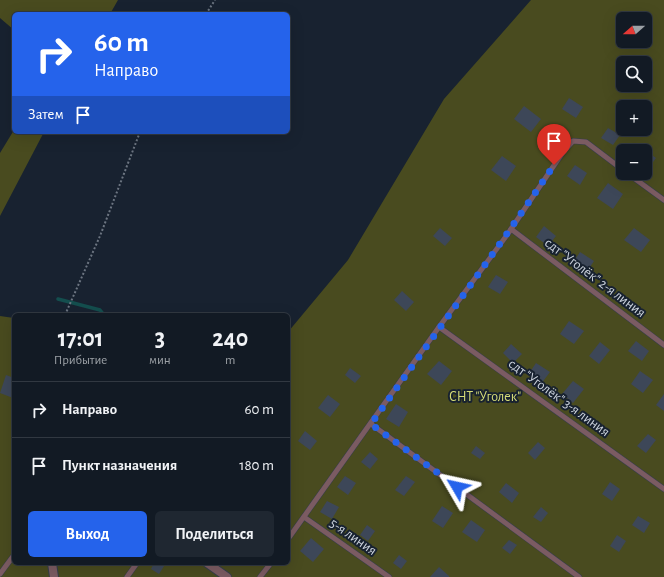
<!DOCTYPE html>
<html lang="ru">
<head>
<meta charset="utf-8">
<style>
	body { margin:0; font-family:"Alegreya Sans",sans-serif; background:#1f2731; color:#f1f3f6; height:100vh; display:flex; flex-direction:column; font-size:15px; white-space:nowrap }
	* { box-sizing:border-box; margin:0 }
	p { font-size:13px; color:#9ca1a6 }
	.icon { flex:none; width:22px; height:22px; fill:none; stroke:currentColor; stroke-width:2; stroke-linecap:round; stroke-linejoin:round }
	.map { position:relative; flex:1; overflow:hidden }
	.side { position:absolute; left:12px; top:313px; width:278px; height:252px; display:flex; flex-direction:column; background:#121a24; border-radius:6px; box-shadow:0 4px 16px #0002,0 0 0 1px #313841 }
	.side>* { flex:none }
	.hud { position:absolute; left:12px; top:12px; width:278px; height:122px; border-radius:6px; box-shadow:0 4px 16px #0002,0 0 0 1px #313841; background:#2563eb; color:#fff; overflow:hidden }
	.needle { width:26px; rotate:249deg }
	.buttons { position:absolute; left:616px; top:12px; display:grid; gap:8px }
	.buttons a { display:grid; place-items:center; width:36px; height:36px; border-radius:6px; background:#121a24; box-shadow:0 4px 16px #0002,0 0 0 1px #313841; font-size:20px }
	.pin { position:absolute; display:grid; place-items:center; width:34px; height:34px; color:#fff; margin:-41px -17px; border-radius:50% 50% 50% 0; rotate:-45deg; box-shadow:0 0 4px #0007 }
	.pin .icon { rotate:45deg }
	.me { position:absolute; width:44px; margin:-22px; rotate:306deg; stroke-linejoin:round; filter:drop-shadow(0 0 3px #0008) }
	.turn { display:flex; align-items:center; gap:14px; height:84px; padding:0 16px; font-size:18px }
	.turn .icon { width:52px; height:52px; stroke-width:2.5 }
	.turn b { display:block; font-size:28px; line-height:34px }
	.then { display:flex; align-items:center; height:38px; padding:0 16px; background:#0003; gap:8px; font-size:15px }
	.eta { display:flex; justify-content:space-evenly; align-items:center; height:68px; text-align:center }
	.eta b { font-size:24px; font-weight:700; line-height:28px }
	.primary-button { display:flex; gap:8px; margin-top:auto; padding:8px 16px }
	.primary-button a { flex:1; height:46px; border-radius:6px; background:#2563eb; color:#fff; font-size:16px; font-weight:700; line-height:46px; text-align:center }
	.primary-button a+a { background:#1f2731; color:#f1f3f6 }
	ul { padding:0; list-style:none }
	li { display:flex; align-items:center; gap:12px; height:56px; padding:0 16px; border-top:1px solid #313841 }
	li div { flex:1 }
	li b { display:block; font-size:15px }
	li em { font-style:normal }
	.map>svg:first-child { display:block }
	.green { fill:#494b1f; fill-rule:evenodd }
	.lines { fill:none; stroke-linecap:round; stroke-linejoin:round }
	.stream { stroke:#144e4e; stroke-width:3.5 }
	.building { fill:#3d4758 }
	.lane-casing { stroke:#353e4c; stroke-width:6 }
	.street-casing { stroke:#353e4c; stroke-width:10 }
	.path { stroke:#6c7581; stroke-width:2; stroke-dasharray:2 2; stroke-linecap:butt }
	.lane { stroke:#7b5b62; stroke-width:5 }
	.street { stroke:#7b5b62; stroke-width:8 }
	.route { stroke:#2563eb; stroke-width:7; stroke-dasharray:0 12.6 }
	.labels { text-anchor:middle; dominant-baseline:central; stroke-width:4; stroke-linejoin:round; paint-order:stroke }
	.street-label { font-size:14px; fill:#ccd3dd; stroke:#182230 }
	.park-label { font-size:14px; fill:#d7dd77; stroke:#182230 }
</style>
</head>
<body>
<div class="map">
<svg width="664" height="577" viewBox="0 0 664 577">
	<rect width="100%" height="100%" fill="#182230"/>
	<g class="green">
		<path d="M 0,0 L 118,0 L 110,14 L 14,14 L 14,30 L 0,18 Z"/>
		<path d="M 531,0 L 664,0 L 664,577 L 0,577 L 0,316 L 14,318 L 14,563 L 288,563 L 288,332 L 348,260 L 444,99 ZM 623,19 L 645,19 L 645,41 L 623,41 ZM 623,63 L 645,63 L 645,85 L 623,85 ZM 623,107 L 645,107 L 645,129 L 623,129 ZM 623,151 L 645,151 L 645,173 L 623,173 Z"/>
		<path d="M 14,130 L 14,132 L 44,132 L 0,216 L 0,153 Z"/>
	</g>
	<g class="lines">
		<path class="stream" d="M 58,299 L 100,310 L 104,315"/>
	</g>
	<g class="building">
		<path d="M 569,98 L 583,107 L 576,118 L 562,109 Z"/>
		<path d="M 524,106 L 541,119 L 531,132 L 514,119 Z"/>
		<path d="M 608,128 L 620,135 L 613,145 L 601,138 Z"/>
		<path d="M 641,147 L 656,158 L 648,169 L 645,167 L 645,151 L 638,151 Z"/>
		<path d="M 502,156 L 516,166 L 506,181 L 491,170 Z"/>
		<path d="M 575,165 L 587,173 L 580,185 L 567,176 Z"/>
		<path d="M 608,183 L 623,194 L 613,209 L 597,198 Z"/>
		<path d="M 544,226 L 556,236 L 548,246 L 536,237 Z"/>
		<path d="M 440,228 L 452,238 L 445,246 L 433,236 Z"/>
		<path d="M 634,228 L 650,240 L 641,252 L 624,240 Z"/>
		<path d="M 580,252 L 594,261 L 588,270 L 574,261 Z"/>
		<path d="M 496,275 L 508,282 L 500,294 L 488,287 Z"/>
		<path d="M 402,291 L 414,302 L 406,311 L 394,300 Z"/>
		<path d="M 569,321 L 584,331 L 574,344 L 560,334 Z"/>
		<path d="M 636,341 L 649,351 L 642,361 L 628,351 Z"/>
		<path d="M 600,342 L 610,350 L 599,364 L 589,356 Z"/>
		<path d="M 511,344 L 522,354 L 513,363 L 503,353 Z"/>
		<path d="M 439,361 L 452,371 L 441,385 L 427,374 Z"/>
		<path d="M 536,363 L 550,372 L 541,384 L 528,375 Z"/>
		<path d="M 350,368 L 361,376 L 355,383 L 345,375 Z"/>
		<path d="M 640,371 L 653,380 L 643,393 L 631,384 Z"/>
		<path d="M 6,375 L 14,378 L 13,398 L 0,393 Z"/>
		<path d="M 573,381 L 584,389 L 573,403 L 562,394 Z"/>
		<path d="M 664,394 L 664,411 L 656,405 Z"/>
		<path d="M 328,395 L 340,404 L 330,417 L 318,408 Z"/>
		<path d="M 396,404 L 408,412 L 399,427 L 386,419 Z"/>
		<path d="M 305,431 L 317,441 L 310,450 L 298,441 Z"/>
		<path d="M 648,434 L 656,440 L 646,453 L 637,446 Z"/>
		<path d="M 538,442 L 545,448 L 535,460 L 528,453 Z"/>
		<path d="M 476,446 L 485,453 L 480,459 L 471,453 Z"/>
		<path d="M 370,452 L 378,459 L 370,469 L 361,462 Z"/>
		<path d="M 345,476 L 356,483 L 348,495 L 337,487 Z"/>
		<path d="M 406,476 L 415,482 L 404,496 L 395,490 Z"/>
		<path d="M 610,482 L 620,489 L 612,501 L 602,494 Z"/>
		<path d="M 506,483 L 519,493 L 512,503 L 499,492 Z"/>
		<path d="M 327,501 L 339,507 L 332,519 L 320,512 Z"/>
		<path d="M 442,506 L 453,513 L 443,528 L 432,521 Z"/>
		<path d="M 541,507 L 548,513 L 541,522 L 533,517 Z"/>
		<path d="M 638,516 L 650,523 L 644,533 L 632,525 Z"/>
		<path d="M 471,520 L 485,530 L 477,542 L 462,532 Z"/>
		<path d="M 367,525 L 375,531 L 368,541 L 360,535 Z"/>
		<path d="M 617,535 L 626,541 L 619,552 L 610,546 Z"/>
		<path d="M 311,538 L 324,549 L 313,562 L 300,551 Z"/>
		<path d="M 509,540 L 517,545 L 510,554 L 502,548 Z"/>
		<path d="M 399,555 L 407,561 L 401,569 L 393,563 Z"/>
		<path d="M 154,563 L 166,563 L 159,574 L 151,569 Z"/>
		<path d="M 439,567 L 449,576 L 449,577 L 430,577 Z"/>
	</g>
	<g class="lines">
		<defs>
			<g id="lane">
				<path d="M 627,173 L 664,200"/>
				<path d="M 511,229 L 664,345"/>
				<path d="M 439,327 L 664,489"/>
				<path d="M 371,424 L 579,577"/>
				<path d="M 304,517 L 389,577"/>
				<path d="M 288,539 L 439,327 L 507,235 L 563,152 L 573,141 L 586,142 L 623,170"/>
				<path d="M 0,574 L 14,555"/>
				<path d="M 127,577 L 137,563"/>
				<path d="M 260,577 L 271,563"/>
			</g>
			<g id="street">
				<path d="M 52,563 L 54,577"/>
				<path d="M 207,563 L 227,577"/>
			</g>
		</defs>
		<use href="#lane" class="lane-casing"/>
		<use href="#street" class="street-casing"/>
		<g class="path">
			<path d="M 206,14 L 215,0"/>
			<path d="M 65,315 L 100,236 L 140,132"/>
		</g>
		<use href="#lane" class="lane"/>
		<use href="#street" class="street"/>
	</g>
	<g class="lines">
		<path class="route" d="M 457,487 L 371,424 C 432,338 495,253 554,165"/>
	</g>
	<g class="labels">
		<g class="street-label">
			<text transform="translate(595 278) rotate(37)">сдт "Уголёк" 2-я линия</text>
			<text transform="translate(559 398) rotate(36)">сдт "Уголёк" 3-я линия</text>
			<text transform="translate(353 537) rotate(35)">5-я линия</text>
		</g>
		<g class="park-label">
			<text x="485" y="397">СНТ "Уголек"</text>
		</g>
	</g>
</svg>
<div class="buttons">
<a><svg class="needle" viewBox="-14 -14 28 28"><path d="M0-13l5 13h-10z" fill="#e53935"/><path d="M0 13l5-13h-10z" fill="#9ca1a6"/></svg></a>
<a><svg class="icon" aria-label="search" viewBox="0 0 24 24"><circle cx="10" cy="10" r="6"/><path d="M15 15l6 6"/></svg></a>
<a>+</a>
<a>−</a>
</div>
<div class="pin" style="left:554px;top:165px;background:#d93025"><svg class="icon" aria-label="arrive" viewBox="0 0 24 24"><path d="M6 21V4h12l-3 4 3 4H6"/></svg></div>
<svg class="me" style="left:457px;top:487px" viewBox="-20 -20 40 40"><path d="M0-17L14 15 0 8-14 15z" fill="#2563eb" stroke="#fff" stroke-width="4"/></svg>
<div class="hud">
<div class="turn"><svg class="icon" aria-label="right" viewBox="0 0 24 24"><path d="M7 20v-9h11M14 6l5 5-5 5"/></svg><div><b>60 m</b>Направо</div></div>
<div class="then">Затем<svg class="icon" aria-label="arrive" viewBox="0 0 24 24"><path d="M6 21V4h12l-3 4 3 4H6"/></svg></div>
</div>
<section class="side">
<div class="eta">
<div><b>17:01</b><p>Прибытие</p></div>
<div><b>3</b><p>мин</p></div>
<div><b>240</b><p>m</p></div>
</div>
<ul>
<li><svg class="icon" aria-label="right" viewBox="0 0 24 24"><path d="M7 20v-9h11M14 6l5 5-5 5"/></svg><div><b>Направо</b></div><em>60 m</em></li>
<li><svg class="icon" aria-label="arrive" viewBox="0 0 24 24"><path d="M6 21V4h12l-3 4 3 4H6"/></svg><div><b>Пункт назначения</b></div><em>180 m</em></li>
</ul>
<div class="primary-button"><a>Выход</a><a>Поделиться</a></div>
</section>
</div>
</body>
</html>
